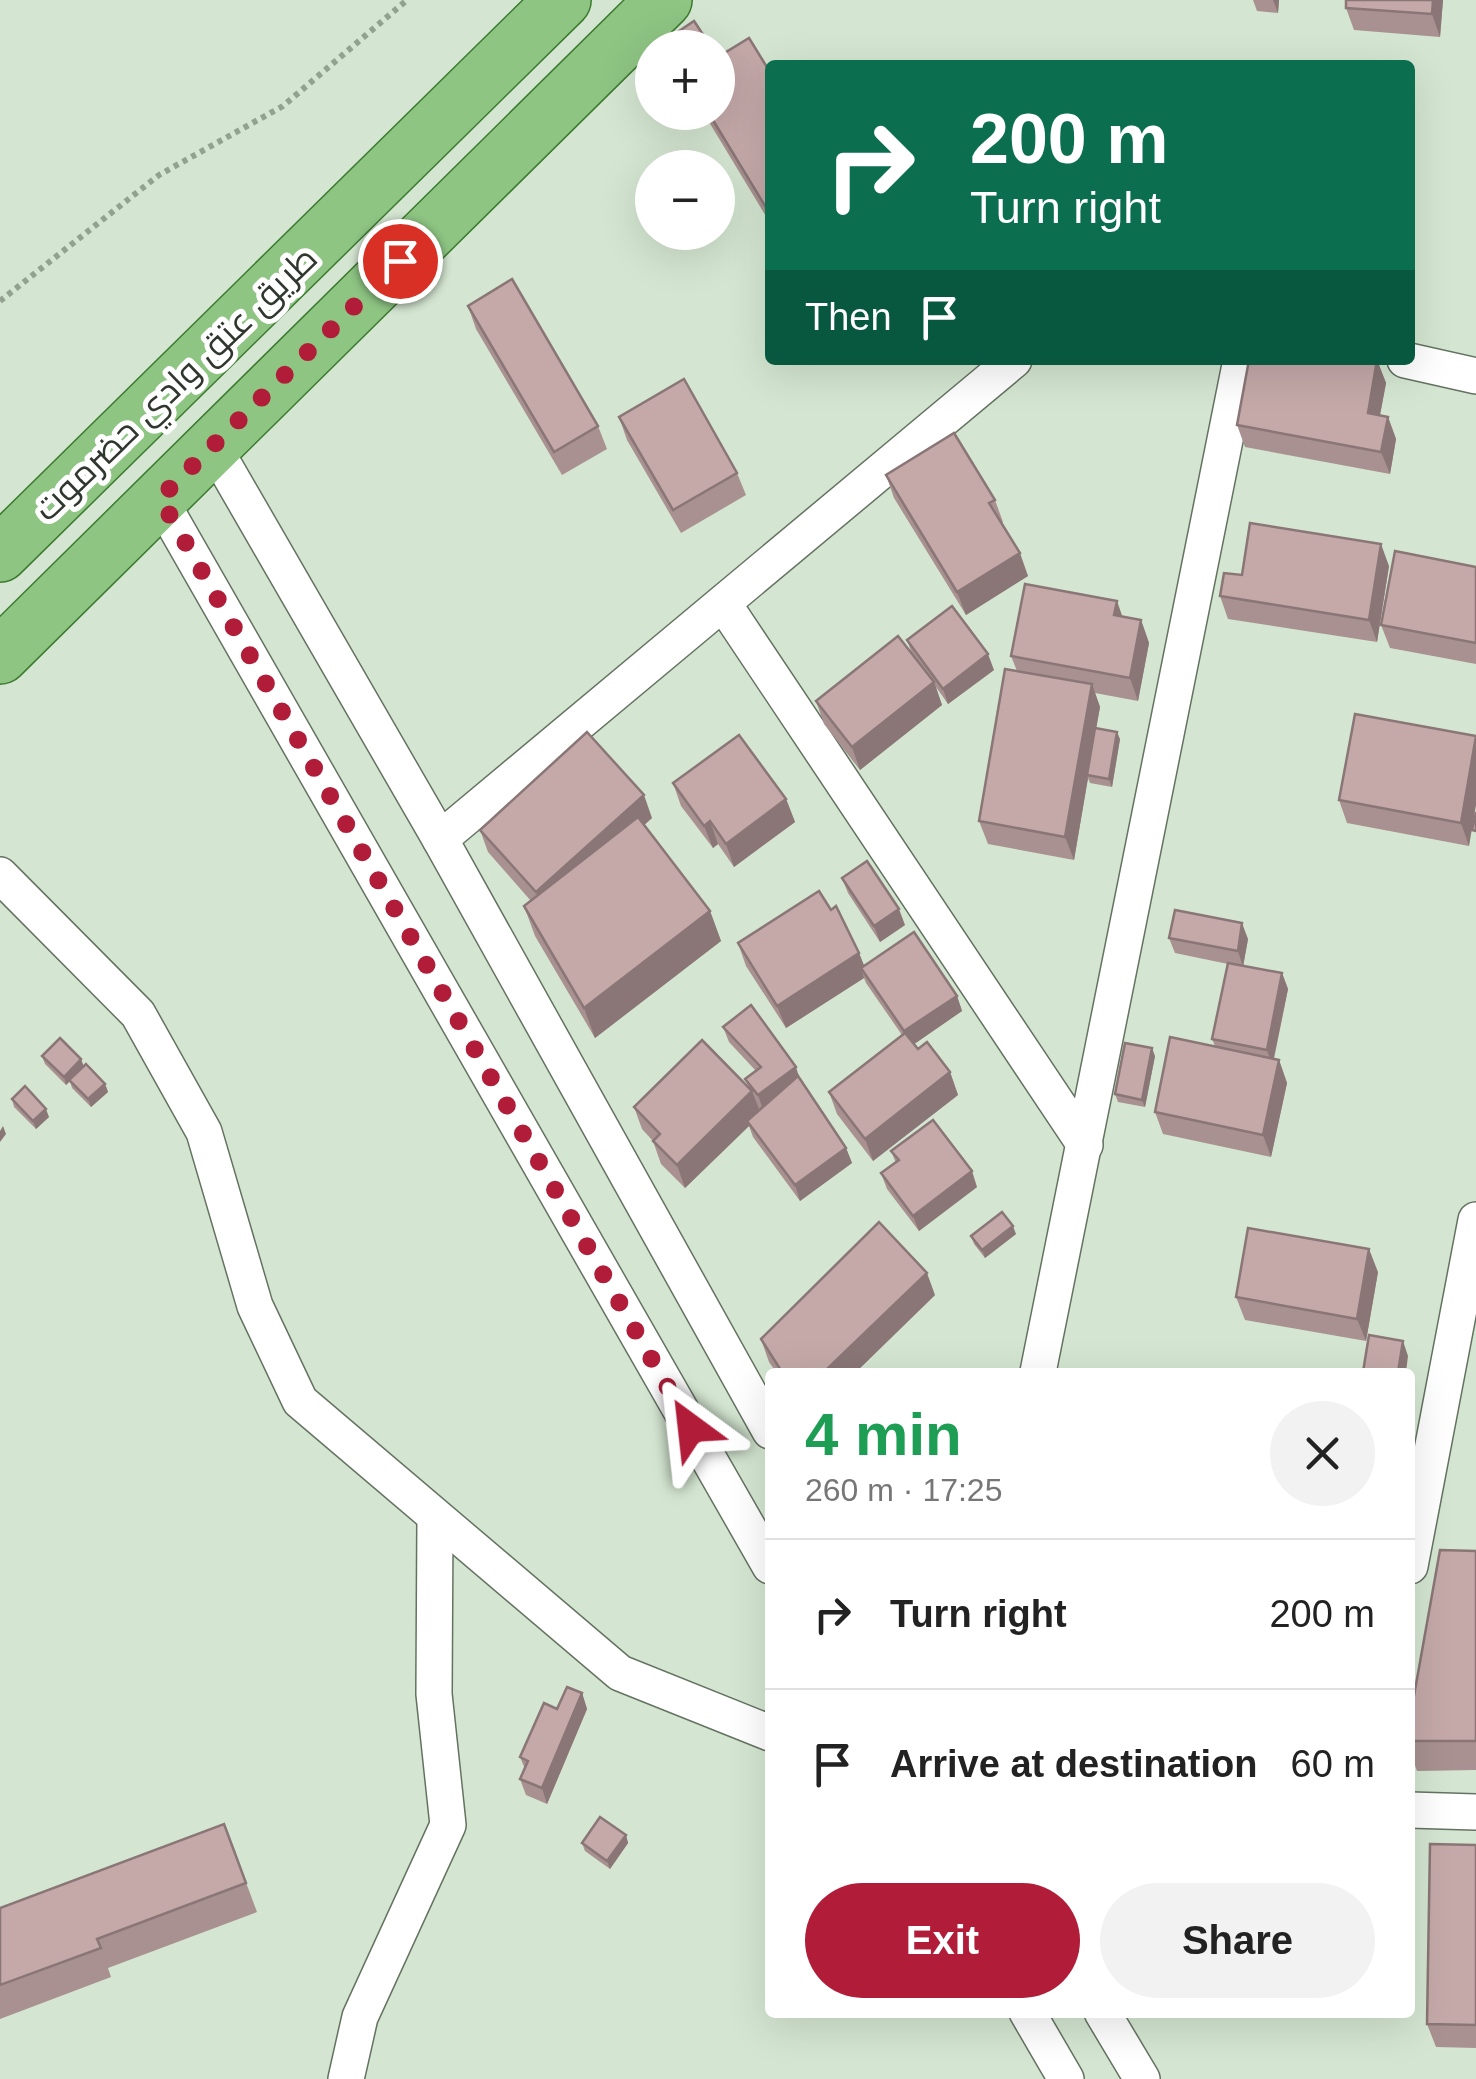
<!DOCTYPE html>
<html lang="en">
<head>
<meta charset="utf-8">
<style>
	body { margin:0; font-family:Arial,Cairo,sans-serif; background:#f2f2f2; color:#222; height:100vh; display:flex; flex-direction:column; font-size:38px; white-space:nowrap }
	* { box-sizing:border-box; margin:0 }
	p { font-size:32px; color:#767676 }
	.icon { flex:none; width:55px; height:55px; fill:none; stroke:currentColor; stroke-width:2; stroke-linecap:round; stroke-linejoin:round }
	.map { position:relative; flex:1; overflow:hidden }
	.drawer { position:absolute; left:765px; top:1368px; width:650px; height:650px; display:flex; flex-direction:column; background:#fff; border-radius:10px; box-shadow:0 10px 40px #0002 }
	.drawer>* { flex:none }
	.top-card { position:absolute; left:765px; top:60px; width:650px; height:305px; border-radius:10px; box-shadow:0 10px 40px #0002; background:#0b6e4f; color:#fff; overflow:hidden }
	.fabs { position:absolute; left:635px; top:30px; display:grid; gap:20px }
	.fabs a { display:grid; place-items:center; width:100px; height:100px; border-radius:50%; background:#fff; box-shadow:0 10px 40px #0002; font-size:50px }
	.pin { position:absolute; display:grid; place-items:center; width:85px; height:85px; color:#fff; margin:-42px; border:5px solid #fff; border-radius:50%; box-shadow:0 2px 10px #0007 }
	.me { position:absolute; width:110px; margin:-55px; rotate:330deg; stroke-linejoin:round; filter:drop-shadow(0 0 8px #0008) }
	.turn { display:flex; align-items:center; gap:35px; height:210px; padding:0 40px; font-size:45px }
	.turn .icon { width:130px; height:130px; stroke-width:2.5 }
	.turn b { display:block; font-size:70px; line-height:85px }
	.then { display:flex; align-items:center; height:95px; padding:0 40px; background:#0003; gap:20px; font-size:38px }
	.round { display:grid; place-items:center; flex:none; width:105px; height:105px; border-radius:52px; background:#f2f2f2 }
	.overview { display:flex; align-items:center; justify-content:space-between; height:170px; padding:0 40px }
	h1 { font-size:60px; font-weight:600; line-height:75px; color:#1e9e55 }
	.button { display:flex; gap:20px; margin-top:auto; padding:20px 40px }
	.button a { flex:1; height:115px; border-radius:60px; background:#b11d39; color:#fff; font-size:40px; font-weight:600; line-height:115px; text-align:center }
	.button a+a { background:#f2f2f2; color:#222 }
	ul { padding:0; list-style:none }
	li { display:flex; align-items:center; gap:30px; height:150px; padding:0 40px; border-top:2px solid #e0e0e0 }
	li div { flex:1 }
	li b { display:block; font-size:38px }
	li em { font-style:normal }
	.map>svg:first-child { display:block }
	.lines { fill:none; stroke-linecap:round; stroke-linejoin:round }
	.minor-casing { stroke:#647361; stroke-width:38 }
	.primary-casing { stroke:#3c7a30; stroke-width:58 }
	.path { stroke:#93a191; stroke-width:6; stroke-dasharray:5 5; stroke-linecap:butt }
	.minor { stroke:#fff; stroke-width:35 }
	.primary { stroke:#8ec583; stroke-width:55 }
	.wall { fill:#a99191 }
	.shaded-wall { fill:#8a7676 }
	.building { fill:#c5a9a9; stroke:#8a7676; stroke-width:2.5 }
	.route { stroke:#b11d39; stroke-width:18; stroke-dasharray:0 32.4 }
	.labels { text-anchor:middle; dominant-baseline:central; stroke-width:10; stroke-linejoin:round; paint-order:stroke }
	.street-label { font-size:35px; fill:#30372f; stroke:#fff }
</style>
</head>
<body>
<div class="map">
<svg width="1476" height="2079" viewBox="0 0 1476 2079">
	<rect width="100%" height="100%" fill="#d4e6d1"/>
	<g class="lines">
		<defs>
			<g id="minor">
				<path d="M 1405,360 L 1476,376"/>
				<path d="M 213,446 L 440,839 L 770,1431"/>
				<path d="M 159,498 L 770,1566"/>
				<path d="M 723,603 L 1085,1145"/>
				<path d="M 440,839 L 1014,360"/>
				<path d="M 0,875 L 138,1014 L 204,1132 L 255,1306 L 300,1401 L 620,1673 L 770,1733"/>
				<path d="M 1038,1372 L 1241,360"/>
				<path d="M 1410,1566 L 1476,1220"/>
				<path d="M 1410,1810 L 1476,1812"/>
				<path d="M 1027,2012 L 1066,2079"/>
				<path d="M 1102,2012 L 1142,2079"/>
				<path d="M 346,2079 L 360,2017 L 448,1825 L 434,1694 L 435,1518"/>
			</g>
			<g id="primary">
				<path d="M 0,554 L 563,0"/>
				<path d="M 0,656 L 664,0"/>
			</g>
		</defs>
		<use href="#minor" class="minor-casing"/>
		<use href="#primary" class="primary-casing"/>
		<path class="path" d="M 0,301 L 159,175 L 283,106 L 407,0"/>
		<use href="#minor" class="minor"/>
		<use href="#primary" class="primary"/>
	</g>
	<g class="wall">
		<path d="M 1253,0 L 1279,0 L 1278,13 L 1257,11 Z"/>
		<path d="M 1346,0 L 1443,0 L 1440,37 L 1354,30 L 1346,8 Z"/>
		<path d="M 770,72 L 770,223 L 703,112 L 718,112 Z"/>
		<path d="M 468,306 L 598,426 L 607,449 L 562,475 L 476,329 Z"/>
		<path d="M 1377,360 L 1386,383 L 1380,415 L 1388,417 L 1396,439 L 1390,474 L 1245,447 L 1237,425 Z"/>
		<path d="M 619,417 L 737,473 L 746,495 L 681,533 L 627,440 Z"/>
		<path d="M 886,475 L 995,500 L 1003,522 L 1002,523 L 1028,576 L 966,615 L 894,498 Z"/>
		<path d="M 1389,566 L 1377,642 L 1228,619 L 1220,596 L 1242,575 Z"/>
		<path d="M 1476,567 L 1476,664 L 1390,648 L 1381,625 Z"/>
		<path d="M 1122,616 L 1141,620 L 1149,643 L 1138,701 L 1095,693 L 1100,707 L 1096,728 L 1120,739 L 1112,787 L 1090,783 L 1088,778 L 1074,860 L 988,844 L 979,821 L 1017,671 L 1011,656 Z"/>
		<path d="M 907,640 L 994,670 L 948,704 L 936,687 L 942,705 L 860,770 L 824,724 L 816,701 L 912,654 Z"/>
		<path d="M 1476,736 L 1469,846 L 1347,823 L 1339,800 Z"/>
		<path d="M 673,783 L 786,799 L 795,822 L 734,867 L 718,844 L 713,848 L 681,806 Z"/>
		<path d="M 652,818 L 644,825 L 710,911 L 721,941 L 595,1038 L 535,936 L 524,906 L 531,901 L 488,852 L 480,830 Z"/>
		<path d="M 842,878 L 905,925 L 880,942 L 848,893 Z"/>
		<path d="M 1169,938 L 1248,939 L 1243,966 L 1282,973 L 1288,989 L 1274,1059 L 1279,1060 L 1287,1083 L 1271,1157 L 1163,1134 L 1155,1112 L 1215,1046 L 1212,1039 L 1228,964 L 1175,953 Z"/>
		<path d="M 738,943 L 859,953 L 864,966 L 957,996 L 962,1011 L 914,1044 L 918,1049 L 950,1072 L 958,1095 L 873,1161 L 837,1114 L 829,1092 L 902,1035 L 866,983 L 864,978 L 786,1028 L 746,966 Z"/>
		<path d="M 723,1027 L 800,1079 L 846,1148 L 852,1163 L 800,1201 L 753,1137 L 749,1126 L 685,1188 L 661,1164 L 653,1141 L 642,1129 L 634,1107 L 749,1087 L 745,1079 L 756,1071 L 729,1042 Z"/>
		<path d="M 42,1056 L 81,1059 L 83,1066 L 105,1084 L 108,1092 L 91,1107 L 72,1088 L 70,1081 L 66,1085 L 45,1064 Z"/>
		<path d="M 1155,1056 L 1145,1107 L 1118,1102 L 1115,1094 Z"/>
		<path d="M 12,1099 L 49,1117 L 36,1129 L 14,1107 Z"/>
		<path d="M 891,1151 L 977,1187 L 919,1231 L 887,1189 L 881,1173 L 896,1163 Z"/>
		<path d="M 1016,1234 L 985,1258 L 974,1244 L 971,1236 Z"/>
		<path d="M 1378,1272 L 1366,1341 L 1245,1320 L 1236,1297 Z"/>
		<path d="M 935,1295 L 856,1372 L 776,1372 L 769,1362 L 761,1339 Z"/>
		<path d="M 1476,1551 L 1476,1770 L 1417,1771 L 1410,1752 L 1410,1718 Z"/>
		<path d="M 582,1693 L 587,1709 L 547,1804 L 526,1795 L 520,1779 L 525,1769 L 520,1757 Z"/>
		<path d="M 224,1824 L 257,1912 L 108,1968 L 111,1977 L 0,2019 L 0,1908 Z"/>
		<path d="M 626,1835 L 628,1843 L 610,1869 L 585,1851 L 582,1843 Z"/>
		<path d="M 1476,1845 L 1476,2048 L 1436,2047 L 1427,2024 Z"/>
	</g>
	<g class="shaded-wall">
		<path d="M 1273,0 L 1279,0 L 1278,13 Z"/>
		<path d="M 1433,0 L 1443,0 L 1440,37 L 1432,14 Z"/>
		<path d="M 1377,360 L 1386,383 L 1376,436 L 1368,413 Z"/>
		<path d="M 1388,417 L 1396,439 L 1390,474 L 1381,452 Z"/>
		<path d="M 1381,544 L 1389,566 L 1377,642 L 1369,620 Z"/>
		<path d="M 1020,553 L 1028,576 L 966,615 L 957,592 Z"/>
		<path d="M 1117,601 L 1125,624 L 1114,615 Z"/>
		<path d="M 1141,620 L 1149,643 L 1138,701 L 1130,678 Z"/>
		<path d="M 988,654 L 994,670 L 948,704 L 943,689 Z"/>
		<path d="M 934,682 L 942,705 L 860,770 L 852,747 Z"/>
		<path d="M 1092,684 L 1100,707 L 1088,775 L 1087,775 L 1088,778 L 1074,860 L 1065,837 Z"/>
		<path d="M 1117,732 L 1120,739 L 1112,787 L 1109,779 Z"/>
		<path d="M 1476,737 L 1476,805 L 1469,846 L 1461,823 Z"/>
		<path d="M 644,795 L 652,818 L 544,915 L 536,892 Z"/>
		<path d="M 786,799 L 795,822 L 734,867 L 726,844 Z"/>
		<path d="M 710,821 L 718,844 L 713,848 L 704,826 Z"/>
		<path d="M 899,909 L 905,925 L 880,942 L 874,926 Z"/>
		<path d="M 710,911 L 721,941 L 595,1038 L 584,1008 Z"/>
		<path d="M 1242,923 L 1248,939 L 1243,967 L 1238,951 Z"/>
		<path d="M 859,953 L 868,975 L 861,968 L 864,978 L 786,1028 L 777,1006 Z"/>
		<path d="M 1282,973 L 1288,989 L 1272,1066 L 1267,1050 Z"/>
		<path d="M 957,996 L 962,1011 L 910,1047 L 904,1031 Z"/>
		<path d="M 1152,1048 L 1155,1056 L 1145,1107 L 1142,1100 Z"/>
		<path d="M 81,1059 L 84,1067 L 66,1085 L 64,1077 Z"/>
		<path d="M 1279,1060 L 1287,1083 L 1271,1157 L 1263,1135 Z"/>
		<path d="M 796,1067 L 801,1083 L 763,1110 L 758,1095 Z"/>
		<path d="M 950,1072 L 958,1095 L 873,1161 L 865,1139 Z"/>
		<path d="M 105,1084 L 108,1092 L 91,1107 L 88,1099 Z"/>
		<path d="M 752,1091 L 761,1114 L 747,1121 L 749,1126 L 685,1188 L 677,1165 Z"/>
		<path d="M 46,1109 L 49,1117 L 36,1129 L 33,1121 Z"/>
		<path d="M 3,1126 L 6,1134 L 0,1142 L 0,1131 Z"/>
		<path d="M 846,1148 L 852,1163 L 800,1201 L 795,1185 Z"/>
		<path d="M 972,1171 L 977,1187 L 919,1231 L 913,1216 Z"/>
		<path d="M 1013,1226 L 1016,1234 L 985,1258 L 982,1250 Z"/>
		<path d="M 1369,1249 L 1378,1272 L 1366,1341 L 1357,1319 Z"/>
		<path d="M 927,1273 L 935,1295 L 856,1372 L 824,1372 Z"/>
		<path d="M 1403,1341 L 1408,1356 L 1406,1372 L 1398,1372 Z"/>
		<path d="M 582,1693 L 587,1709 L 547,1804 L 542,1788 Z"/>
		<path d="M 626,1835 L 628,1843 L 610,1869 L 607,1861 Z"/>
	</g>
	<g class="building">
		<path d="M 1346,0 L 1433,0 L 1432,14 L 1346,8 Z"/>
		<path d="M 694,21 L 712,48 L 690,48 L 679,31 Z"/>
		<path d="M 749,38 L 770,72 L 770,214 L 708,112 L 718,112 L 718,57 Z"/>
		<path d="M 512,279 L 598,426 L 554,452 L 468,306 Z"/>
		<path d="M 1249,360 L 1377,360 L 1368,413 L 1388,417 L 1381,452 L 1237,425 Z"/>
		<path d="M 684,379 L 737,473 L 673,510 L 619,417 Z"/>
		<path d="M 954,433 L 995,500 L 989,503 L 1020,553 L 957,592 L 886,475 Z"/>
		<path d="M 1250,523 L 1381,544 L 1369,620 L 1220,596 L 1224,573 L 1242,575 Z"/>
		<path d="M 1395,551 L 1476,567 L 1476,643 L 1381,625 Z"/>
		<path d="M 1025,584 L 1117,601 L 1114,615 L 1141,620 L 1130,678 L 1011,656 Z"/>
		<path d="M 952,606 L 988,654 L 943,689 L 907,640 Z"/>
		<path d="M 898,636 L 934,682 L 852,747 L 816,701 Z"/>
		<path d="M 1005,669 L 1092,684 L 1065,837 L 979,821 Z"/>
		<path d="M 1355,714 L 1476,736 L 1461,823 L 1339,800 Z"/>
		<path d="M 1095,728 L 1117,732 L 1109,779 L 1087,775 Z"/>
		<path d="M 587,732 L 644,795 L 536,892 L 480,830 Z"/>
		<path d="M 739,735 L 786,799 L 726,844 L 710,821 L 704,826 L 673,783 Z"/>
		<path d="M 1476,812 L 1476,831 L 1472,830 Z"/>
		<path d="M 638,817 L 710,911 L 584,1008 L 524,906 Z"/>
		<path d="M 867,861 L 899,909 L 874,926 L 842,878 Z"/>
		<path d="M 819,891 L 831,910 L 836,906 L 859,953 L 777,1006 L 738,943 Z"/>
		<path d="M 1175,910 L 1242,923 L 1238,951 L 1169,938 Z"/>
		<path d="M 914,932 L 957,996 L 904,1031 L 861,968 Z"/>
		<path d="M 1228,963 L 1282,973 L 1267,1050 L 1212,1039 Z"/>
		<path d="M 751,1005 L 796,1067 L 758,1095 L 745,1079 L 761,1067 L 723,1027 Z"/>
		<path d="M 905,1033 L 918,1049 L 927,1042 L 950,1072 L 865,1139 L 829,1092 Z"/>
		<path d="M 1170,1037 L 1279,1060 L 1263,1135 L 1155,1112 Z"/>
		<path d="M 60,1038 L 81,1059 L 64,1077 L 42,1056 Z"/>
		<path d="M 702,1040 L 752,1091 L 677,1165 L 653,1141 L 660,1134 L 634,1107 Z"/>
		<path d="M 1125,1043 L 1152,1048 L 1142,1100 L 1115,1094 Z"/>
		<path d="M 86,1064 L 105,1084 L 88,1099 L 69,1080 Z"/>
		<path d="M 798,1076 L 846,1148 L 795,1185 L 747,1121 Z"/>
		<path d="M 25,1086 L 46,1109 L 33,1121 L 12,1099 Z"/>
		<path d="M 933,1120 L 972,1171 L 913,1216 L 881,1173 L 899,1160 L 891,1151 Z"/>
		<path d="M 1002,1212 L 1013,1226 L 982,1250 L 971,1236 Z"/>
		<path d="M 879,1222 L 927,1273 L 824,1372 L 782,1372 L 761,1339 Z"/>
		<path d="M 1248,1228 L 1369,1249 L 1357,1319 L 1236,1297 Z"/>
		<path d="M 1369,1335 L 1403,1341 L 1398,1372 L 1363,1372 Z"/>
		<path d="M 1440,1550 L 1476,1551 L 1476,1741 L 1410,1741 L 1410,1718 Z"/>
		<path d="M 567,1687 L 582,1693 L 542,1788 L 520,1779 L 528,1761 L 520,1757 L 544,1703 L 557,1709 Z"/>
		<path d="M 600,1817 L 626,1835 L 607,1861 L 582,1843 Z"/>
		<path d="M 224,1824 L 246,1883 L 97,1939 L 101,1948 L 0,1985 L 0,1908 Z"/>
		<path d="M 1430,1844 L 1476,1845 L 1476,2025 L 1427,2024 Z"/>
	</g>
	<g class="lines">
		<path class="route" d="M 400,261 L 160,498 L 691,1428"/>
	</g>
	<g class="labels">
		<g class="street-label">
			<text transform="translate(175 383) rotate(-44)">طريق عتق وادي حضرموت</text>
		</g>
	</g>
</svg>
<div class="fabs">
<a>+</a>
<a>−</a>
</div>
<div class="pin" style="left:400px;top:261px;background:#d93025"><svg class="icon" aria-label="arrive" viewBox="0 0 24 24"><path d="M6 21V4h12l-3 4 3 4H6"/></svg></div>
<svg class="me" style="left:691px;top:1428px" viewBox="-20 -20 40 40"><path d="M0-17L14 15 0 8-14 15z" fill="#b11d39" stroke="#fff" stroke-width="4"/></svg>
<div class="top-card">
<div class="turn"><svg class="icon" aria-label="right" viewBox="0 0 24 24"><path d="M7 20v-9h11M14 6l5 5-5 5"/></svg><div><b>200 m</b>Turn right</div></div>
<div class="then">Then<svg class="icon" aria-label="arrive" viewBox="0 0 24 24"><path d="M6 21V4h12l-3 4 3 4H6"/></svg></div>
</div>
<section class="drawer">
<div class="overview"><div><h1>4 min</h1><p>260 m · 17:25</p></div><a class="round"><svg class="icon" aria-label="close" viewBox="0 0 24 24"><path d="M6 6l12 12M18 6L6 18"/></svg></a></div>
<ul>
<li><svg class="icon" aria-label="right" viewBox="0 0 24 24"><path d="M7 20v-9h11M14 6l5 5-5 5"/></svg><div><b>Turn right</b></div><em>200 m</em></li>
<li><svg class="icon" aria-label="arrive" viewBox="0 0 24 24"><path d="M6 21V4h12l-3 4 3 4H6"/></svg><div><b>Arrive at destination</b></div><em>60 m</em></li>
</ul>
<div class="button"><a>Exit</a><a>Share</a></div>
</section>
</div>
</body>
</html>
